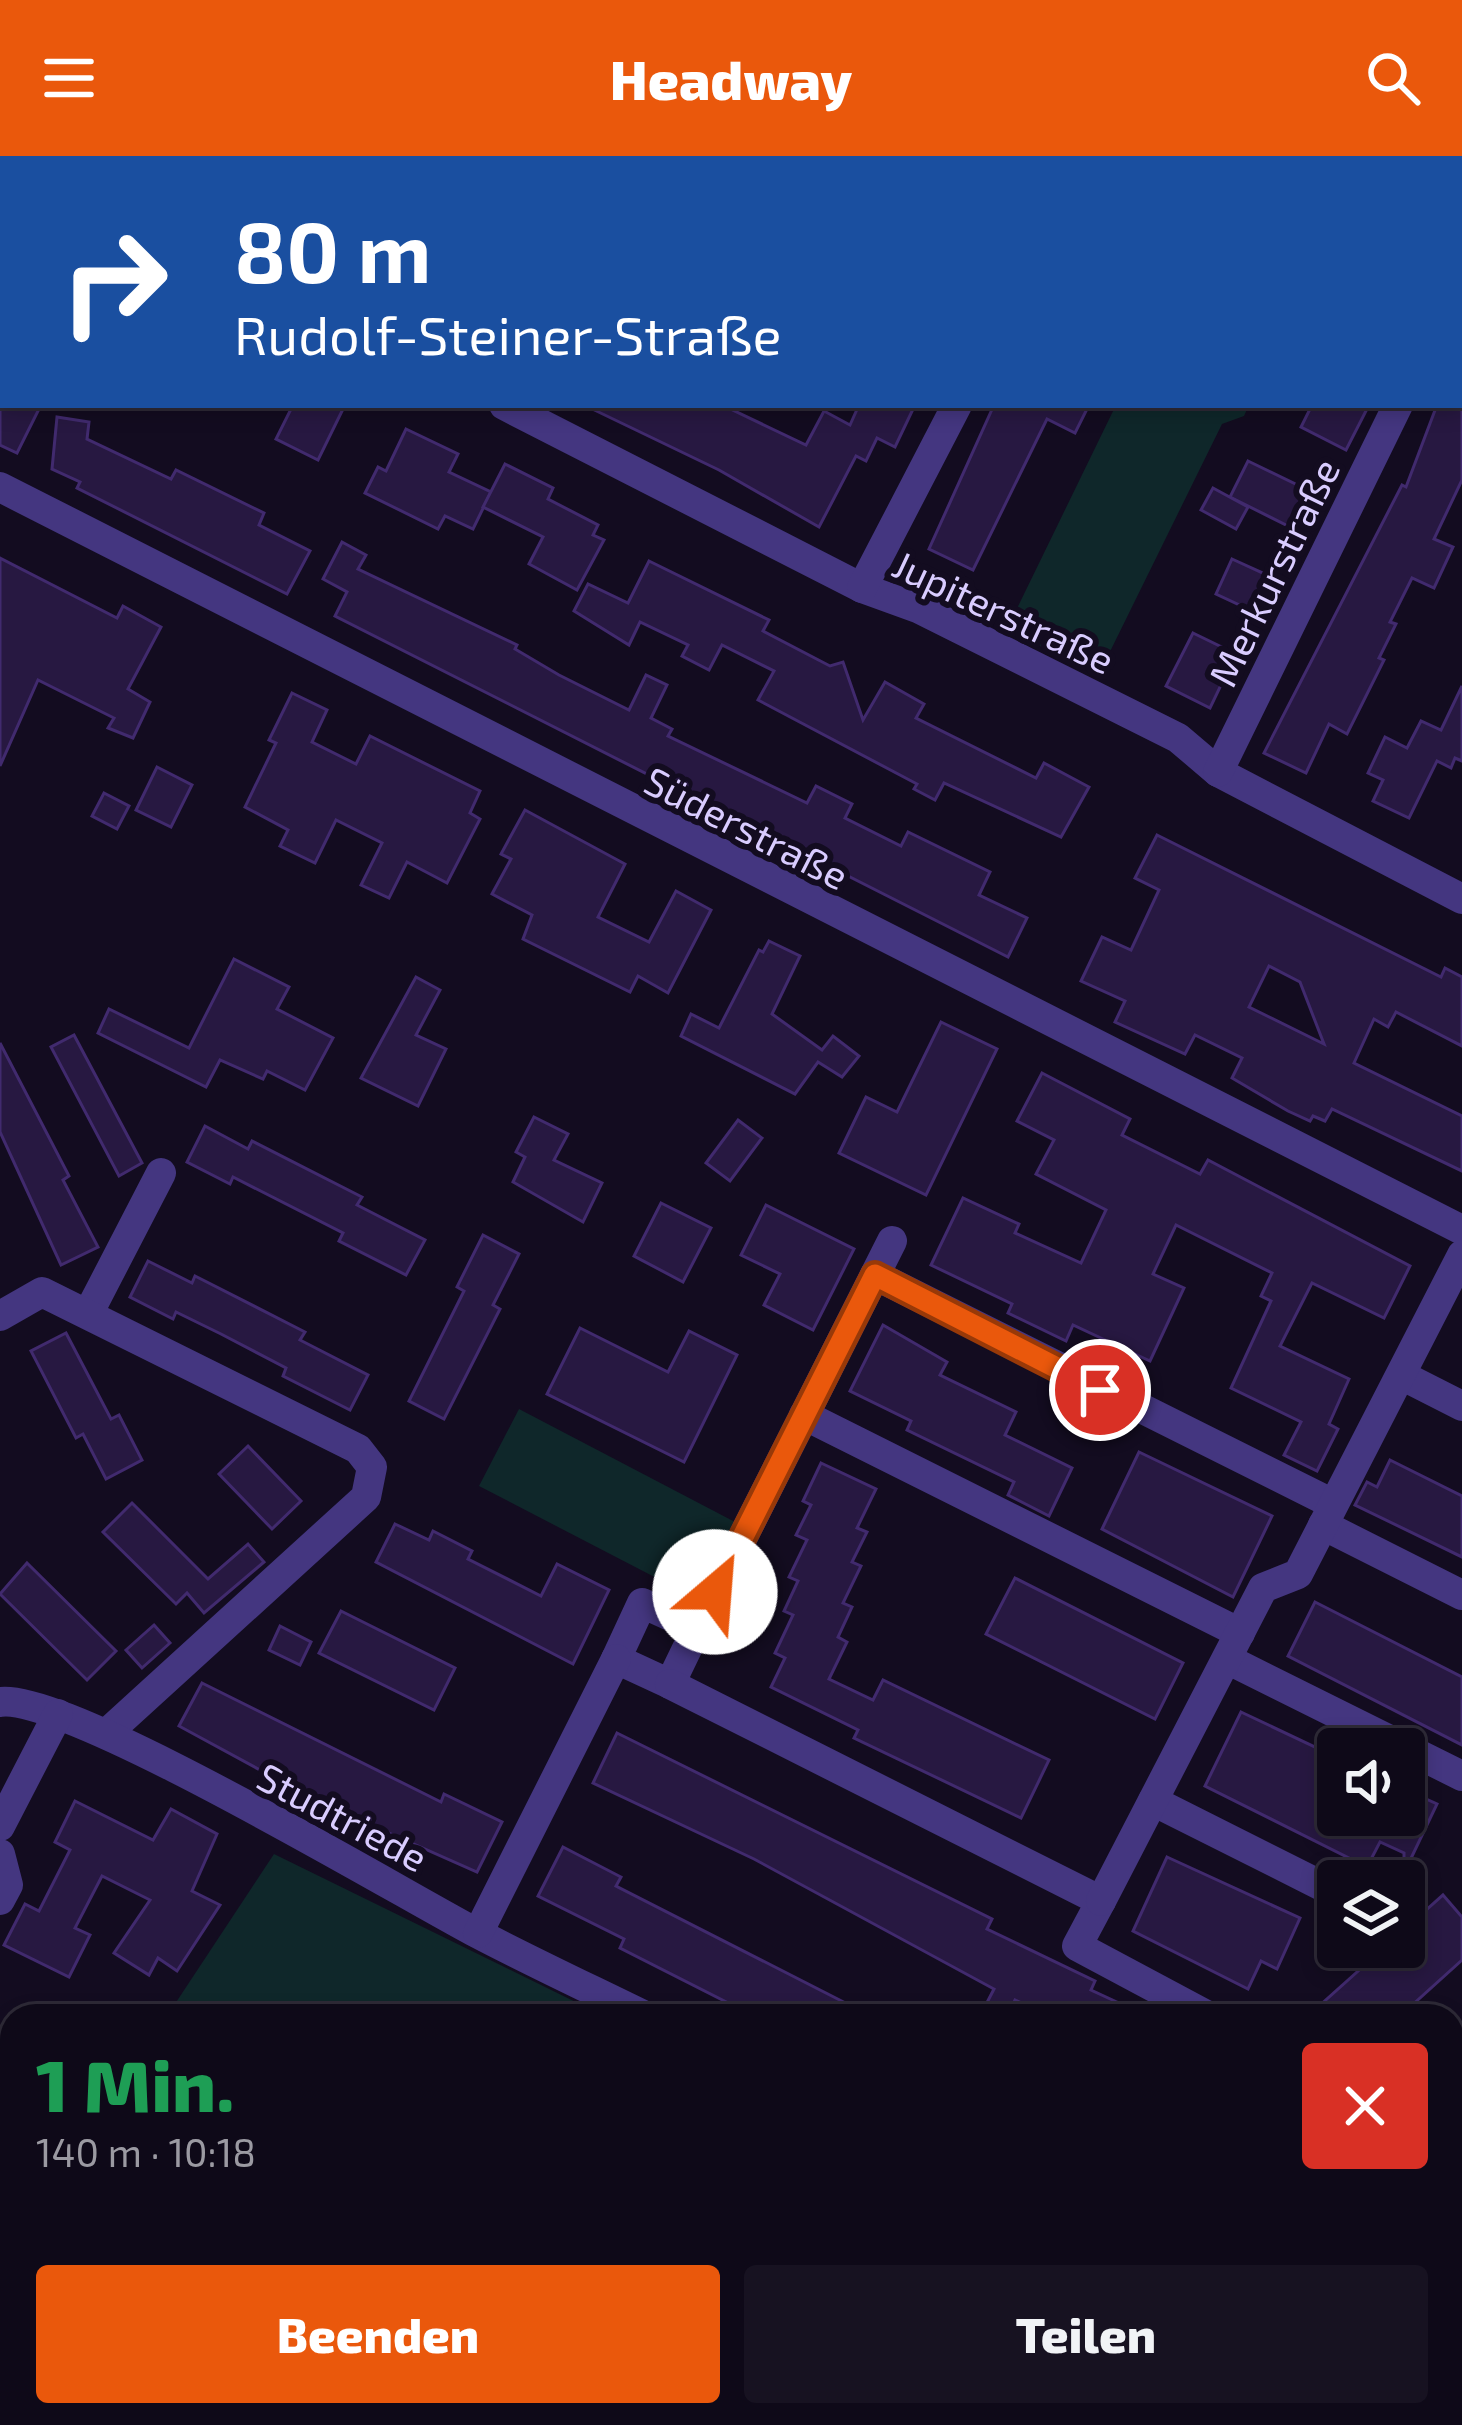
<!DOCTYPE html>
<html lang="de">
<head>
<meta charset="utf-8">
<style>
	body { margin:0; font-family:"Exo 2",sans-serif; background:#171221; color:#f1f3f6; height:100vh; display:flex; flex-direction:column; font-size:45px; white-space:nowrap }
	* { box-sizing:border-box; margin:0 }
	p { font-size:39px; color:#9b9aa2 }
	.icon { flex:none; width:66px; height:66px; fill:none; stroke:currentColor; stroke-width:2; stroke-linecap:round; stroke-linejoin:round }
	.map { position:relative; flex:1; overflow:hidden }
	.side { position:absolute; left:0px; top:1848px; width:1464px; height:423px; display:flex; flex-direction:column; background:#0e0918; border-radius:36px 36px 0 0; box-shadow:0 6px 18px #0003,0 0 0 3px #2e2a37 }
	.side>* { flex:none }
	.hud { position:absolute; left:0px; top:0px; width:1464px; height:252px; box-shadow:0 6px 18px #0003,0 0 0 3px #2e2a37; background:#1a4fa0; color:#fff; overflow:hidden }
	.tools { position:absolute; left:1317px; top:1572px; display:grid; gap:24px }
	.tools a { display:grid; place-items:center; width:108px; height:108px; border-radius:12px; background:#0e0918; box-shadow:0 6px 18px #0003,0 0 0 3px #2e2a37; font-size:60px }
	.pin { position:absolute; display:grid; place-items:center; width:102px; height:102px; color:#fff; margin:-51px; border:6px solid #fff; border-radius:50%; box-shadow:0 3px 12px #0007 }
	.me { position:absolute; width:132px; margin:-66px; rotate:27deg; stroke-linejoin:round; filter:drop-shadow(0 0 9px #0008) }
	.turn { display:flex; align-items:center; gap:42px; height:252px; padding:0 36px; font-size:54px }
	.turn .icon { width:156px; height:156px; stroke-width:2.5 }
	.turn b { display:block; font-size:84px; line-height:102px }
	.round { display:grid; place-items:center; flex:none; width:126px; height:126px; border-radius:12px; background:#171221 }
	.overview { display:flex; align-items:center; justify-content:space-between; height:204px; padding:0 36px }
	h1 { font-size:72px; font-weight:800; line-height:90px; color:#1e9e55 }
	.cta { display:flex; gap:24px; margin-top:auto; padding:24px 36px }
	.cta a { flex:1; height:138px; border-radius:12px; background:#ea580c; color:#fff; font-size:48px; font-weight:800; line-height:138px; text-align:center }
	.cta a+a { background:#171221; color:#f1f3f6 }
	header { display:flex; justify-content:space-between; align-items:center; height:156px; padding:0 36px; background:#ea580c; color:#fff; font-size:54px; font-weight:800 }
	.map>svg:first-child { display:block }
	.green { fill:#0f272a }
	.building { fill:#271841; stroke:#412a6e; stroke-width:3; fill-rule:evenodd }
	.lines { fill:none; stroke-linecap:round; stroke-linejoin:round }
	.minor { stroke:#443680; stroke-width:30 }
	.route-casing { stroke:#983908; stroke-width:30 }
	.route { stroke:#ea580c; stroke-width:21 }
	.labels { text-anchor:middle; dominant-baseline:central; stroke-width:12; stroke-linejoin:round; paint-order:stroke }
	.street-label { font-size:39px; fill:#d9ccff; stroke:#130c20 }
</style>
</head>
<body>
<header><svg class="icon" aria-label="menu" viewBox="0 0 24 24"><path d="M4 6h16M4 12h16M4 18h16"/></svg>Headway<svg class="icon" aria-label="search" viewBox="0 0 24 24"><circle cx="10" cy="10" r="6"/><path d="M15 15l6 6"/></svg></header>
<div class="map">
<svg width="1462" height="2269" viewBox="0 0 1462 2269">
	<rect width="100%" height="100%" fill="#130c20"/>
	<g class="green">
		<path d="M 1116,249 L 1249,249 L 1244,260 L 1222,268 L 1098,520 L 1007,473 Z"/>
		<path d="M 519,1253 L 735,1366 L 695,1442 L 479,1330 Z"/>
		<path d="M 274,1698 L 604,1860 L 167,1860 Z"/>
		<path d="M 12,2122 L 12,2259 L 459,2259 L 454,2269 L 0,2269 L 0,2145 Z"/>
		<path d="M 699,2259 L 1125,2259 L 1114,2269 L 717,2269 Z"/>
	</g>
	<g class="building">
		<path d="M 0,249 L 41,249 L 17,297 L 0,289 Z"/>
		<path d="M 293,249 L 345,249 L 318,304 L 276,283 Z"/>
		<path d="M 584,249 L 722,249 L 806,289 L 824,255 L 850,269 L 859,249 L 915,249 L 895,291 L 877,282 L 866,305 L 856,300 L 819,371 L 719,314 Z"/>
		<path d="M 994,249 L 1089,249 L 1075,277 L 1047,263 L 973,414 L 929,393 Z"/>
		<path d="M 1312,249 L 1369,249 L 1346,294 L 1301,271 Z"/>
		<path d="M 1437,249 L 1462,253 L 1462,324 L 1434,383 L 1453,391 L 1434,432 L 1412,422 L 1390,466 L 1396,468 L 1379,502 L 1384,504 L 1347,578 L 1329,568 L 1306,617 L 1264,597 L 1402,329 L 1406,331 Z"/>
		<path d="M 57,261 L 89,266 L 87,283 L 171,323 L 176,314 L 264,357 L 259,369 L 310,395 L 287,438 L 77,332 L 80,326 L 52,313 Z"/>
		<path d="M 406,273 L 458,298 L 449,316 L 491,336 L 473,373 L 445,360 L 438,373 L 365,337 L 378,311 L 386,315 Z"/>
		<path d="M 1248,305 L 1314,337 L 1296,374 L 1230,341 Z"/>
		<path d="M 505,308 L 553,332 L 548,343 L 598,369 L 593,379 L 604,384 L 577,434 L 529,408 L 543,381 L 483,351 Z"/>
		<path d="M 1213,332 L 1248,351 L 1236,373 L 1201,354 Z"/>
		<path d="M 342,386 L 366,399 L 358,413 L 517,489 L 515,493 L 559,519 L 629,554 L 646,519 L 667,529 L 651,562 L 672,573 L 668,580 L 807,647 L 816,630 L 852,648 L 845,662 L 901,690 L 908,676 L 990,716 L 979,739 L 1027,762 L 1008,801 L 335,460 L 347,436 L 323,423 Z"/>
		<path d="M 0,402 L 117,462 L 123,450 L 161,471 L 128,533 L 150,546 L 133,582 L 108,572 L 114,562 L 38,524 L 0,610 Z"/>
		<path d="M 1232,403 L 1278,424 L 1261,459 L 1216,438 Z"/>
		<path d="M 649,405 L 769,464 L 763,475 L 830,510 L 843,506 L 863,564 L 885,526 L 924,548 L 916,562 L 1036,622 L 1044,607 L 1089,631 L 1061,681 L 944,627 L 935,644 L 914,633 L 917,628 L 758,544 L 774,515 L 722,489 L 709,514 L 682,500 L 688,489 L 640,466 L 629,489 L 574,455 L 588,428 L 628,447 Z"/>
		<path d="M 1193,477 L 1236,498 L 1210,552 L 1166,530 Z"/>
		<path d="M 1462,530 L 1462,605 L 1455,602 L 1451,612 L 1437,605 L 1409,662 L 1373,645 L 1383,624 L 1368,617 L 1385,581 L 1407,592 L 1421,565 L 1441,574 Z"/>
		<path d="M 292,537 L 327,554 L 312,586 L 356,608 L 370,580 L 480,635 L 470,657 L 480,663 L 447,727 L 407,706 L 389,742 L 361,729 L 382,687 L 336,664 L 315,707 L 280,690 L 288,674 L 245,651 L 276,587 L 269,584 Z"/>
		<path d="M 157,611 L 192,629 L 171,671 L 136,654 Z"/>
		<path d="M 104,637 L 129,650 L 117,673 L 92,660 Z"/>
		<path d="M 525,654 L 625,708 L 598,761 L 649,786 L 676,735 L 711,754 L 668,837 L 638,820 L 630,836 L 523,783 L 532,759 L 492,738 L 511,703 L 501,698 Z"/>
		<path d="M 1157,679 L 1441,821 L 1445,812 L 1462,821 L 1462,890 L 1396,856 L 1388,871 L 1374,863 L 1354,907 L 1462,960 L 1462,1015 L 1332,953 L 1325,965 L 1313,960 L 1310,965 L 1288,955 L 1232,922 L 1242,902 L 1195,879 L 1185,898 L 1115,866 L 1125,845 L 1081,825 L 1102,781 L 1131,794 L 1159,734 L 1135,722 ZM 1269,810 L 1300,826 L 1324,888 L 1249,851 Z"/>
		<path d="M 769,785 L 800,800 L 772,858 L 822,894 L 833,880 L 859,900 L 842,921 L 818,906 L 795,938 L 681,880 L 691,858 L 719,872 L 759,794 L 763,796 Z"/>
		<path d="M 234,803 L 289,831 L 277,853 L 333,882 L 305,934 L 267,915 L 263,923 L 220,904 L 206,931 L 98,877 L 109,853 L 189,892 Z"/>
		<path d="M 416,821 L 440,834 L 416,879 L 446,893 L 418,950 L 361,922 Z"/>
		<path d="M 941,866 L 997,893 L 926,1039 L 839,997 L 866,941 L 897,956 Z"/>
		<path d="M 74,879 L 142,1007 L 119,1020 L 51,891 Z"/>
		<path d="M 0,887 L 69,1020 L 63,1024 L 98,1091 L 61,1109 L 0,976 Z"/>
		<path d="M 1042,917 L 1130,963 L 1122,979 L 1200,1018 L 1208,1004 L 1410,1110 L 1384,1162 L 1312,1127 L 1280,1190 L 1349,1223 L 1329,1268 L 1338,1273 L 1317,1315 L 1284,1299 L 1301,1266 L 1231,1232 L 1271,1145 L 1261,1140 L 1272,1117 L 1176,1069 L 1153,1118 L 1184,1132 L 1150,1205 L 1073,1169 L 1066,1185 L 1008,1157 L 1012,1148 L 931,1109 L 963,1042 L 1019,1068 L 1015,1077 L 1081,1107 L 1106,1054 L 1036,1018 L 1054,984 L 1017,965 Z"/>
		<path d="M 534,961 L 568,978 L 554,1004 L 602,1027 L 583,1066 L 513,1026 L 525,1001 L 516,996 Z"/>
		<path d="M 738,964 L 762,982 L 730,1025 L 706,1007 Z"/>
		<path d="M 205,970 L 248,993 L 252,985 L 362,1041 L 357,1049 L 425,1084 L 406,1119 L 339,1085 L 343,1077 L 233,1021 L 230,1028 L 187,1006 Z"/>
		<path d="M 661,1047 L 711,1072 L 683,1126 L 634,1100 Z"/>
		<path d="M 766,1049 L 854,1093 L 813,1174 L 764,1149 L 780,1118 L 741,1099 Z"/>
		<path d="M 483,1079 L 519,1098 L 493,1149 L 500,1153 L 444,1263 L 409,1245 L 464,1135 L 457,1131 Z"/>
		<path d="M 148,1105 L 192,1127 L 195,1120 L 305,1176 L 300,1184 L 368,1219 L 350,1254 L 283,1220 L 286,1212 L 221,1178 L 176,1156 L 173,1163 L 130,1141 Z"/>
		<path d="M 883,1169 L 947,1206 L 940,1219 L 1016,1256 L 1005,1279 L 1072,1312 L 1049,1360 L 1008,1339 L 1014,1326 L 907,1274 L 911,1265 L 850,1235 Z"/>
		<path d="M 580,1172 L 668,1216 L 689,1175 L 737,1199 L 684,1306 L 547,1238 Z"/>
		<path d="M 66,1177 L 111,1263 L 119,1259 L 142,1304 L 106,1323 L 83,1278 L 76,1282 L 31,1195 Z"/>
		<path d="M 248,1290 L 301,1345 L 272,1373 L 219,1318 Z"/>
		<path d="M 1139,1296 L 1272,1360 L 1233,1441 L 1102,1373 Z"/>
		<path d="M 1390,1304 L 1462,1340 L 1462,1401 L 1355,1349 L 1367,1326 L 1377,1331 Z"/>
		<path d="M 821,1307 L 876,1333 L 857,1372 L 867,1376 L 852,1406 L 861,1410 L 843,1447 L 852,1451 L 838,1481 L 847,1486 L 829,1523 L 873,1544 L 883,1524 L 1049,1604 L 1021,1662 L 854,1582 L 858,1574 L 771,1531 L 785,1502 L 775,1497 L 793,1459 L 784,1455 L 798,1425 L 789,1421 L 807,1384 L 796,1379 L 811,1349 L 803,1345 Z"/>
		<path d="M 132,1347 L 208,1423 L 248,1388 L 264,1406 L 204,1457 L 187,1437 L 176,1448 L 103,1376 Z"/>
		<path d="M 395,1368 L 429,1384 L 433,1375 L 472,1395 L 468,1403 L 541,1440 L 557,1408 L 609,1434 L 573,1508 L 376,1406 Z"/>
		<path d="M 27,1407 L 116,1495 L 87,1524 L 0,1438 Z"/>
		<path d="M 1015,1422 L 1183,1507 L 1155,1563 L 986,1478 Z"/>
		<path d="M 1315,1446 L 1462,1521 L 1462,1589 L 1288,1500 Z"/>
		<path d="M 341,1455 L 455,1512 L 434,1554 L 319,1497 Z"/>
		<path d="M 154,1469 L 170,1487 L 142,1512 L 126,1494 Z"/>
		<path d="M 280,1470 L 311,1486 L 300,1509 L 269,1494 Z"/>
		<path d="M 202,1527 L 441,1646 L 444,1638 L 502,1666 L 477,1716 L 319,1646 L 179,1570 Z"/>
		<path d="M 1241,1556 L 1338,1602 L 1338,1659 L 1404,1659 L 1404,1633 L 1437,1648 L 1404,1717 L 1404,1697 L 1380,1686 L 1367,1711 L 1205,1630 Z"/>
		<path d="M 617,1577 L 992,1763 L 987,1773 L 1095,1825 L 1091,1834 L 1147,1860 L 1049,1860 L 1015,1844 L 1007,1860 L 980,1860 L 994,1833 L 754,1703 L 593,1627 Z"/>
		<path d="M 75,1645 L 153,1684 L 171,1653 L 217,1678 L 192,1735 L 220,1749 L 177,1815 L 158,1802 L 149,1819 L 114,1797 L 150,1744 L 102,1720 L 75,1772 L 90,1779 L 69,1821 L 4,1789 L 25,1748 L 39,1755 L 70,1694 L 55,1686 Z"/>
		<path d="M 563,1691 L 621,1721 L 616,1730 L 871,1860 L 754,1860 L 620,1792 L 624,1783 L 538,1740 Z"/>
		<path d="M 1167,1701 L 1300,1762 L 1277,1813 L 1261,1805 L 1248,1833 L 1133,1775 Z"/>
		<path d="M 1443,1739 L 1462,1761 L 1462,1804 L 1400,1860 L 1308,1860 L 1385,1791 L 1404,1791 L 1404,1774 Z"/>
	</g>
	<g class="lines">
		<g class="minor">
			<path d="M 20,0 L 23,3"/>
			<path d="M 1082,3 L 1083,0"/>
			<path d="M 1461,196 L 1462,196"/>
			<path d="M 504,249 L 862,432 L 920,453 L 1178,582 L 1218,616 L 1462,743"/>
			<path d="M 0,331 L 1462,1074"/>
			<path d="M 862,432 L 957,249"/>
			<path d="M 1218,616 L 1398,249"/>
			<path d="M 875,1119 L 1333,1348"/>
			<path d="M 88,1158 L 161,1017"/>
			<path d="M 0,1160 L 42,1136 L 358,1293 L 372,1311 L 366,1341 L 106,1578"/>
			<path d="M 1401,1219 L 1462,1250"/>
			<path d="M 804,1259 L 1240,1477"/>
			<path d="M 1323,1369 L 1462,1439"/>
			<path d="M 697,1472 L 670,1528 L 616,1503 L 642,1447 L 697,1472 L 892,1085"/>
			<path d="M 1227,1503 L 1462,1620"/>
			<path d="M 670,1528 L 1101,1745 L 1077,1790 L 1208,1860"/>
			<path d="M 0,1546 C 65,1536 394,1733 473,1775 C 530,1805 588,1832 645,1860"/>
			<path d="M 1153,1645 L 1338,1738"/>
			<path d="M 0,1670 L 58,1558"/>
			<path d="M 0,1698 L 8,1729 L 0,1744"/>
			<path d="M 1101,1745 L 1263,1432 L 1298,1418 L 1462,1099"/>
			<path d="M 478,1777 L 616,1503"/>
			<path d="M 1452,1989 L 1462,1980"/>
			<path d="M 1452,2069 L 1462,2077"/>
			<path d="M 1142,2269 L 1153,2259"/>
		</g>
	</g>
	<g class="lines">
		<defs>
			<path id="route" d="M 715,1436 L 875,1119 L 1100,1234"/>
		</defs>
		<use href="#route" class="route-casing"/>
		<use href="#route" class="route"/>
	</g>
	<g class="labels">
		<g class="street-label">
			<text transform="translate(1273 416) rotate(-64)">Merkurstraße</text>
			<text transform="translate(1004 455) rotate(25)">Jupiterstraße</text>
			<text transform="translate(747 671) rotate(27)">Süderstraße</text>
			<text transform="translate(343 1660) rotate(28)">Studtriede</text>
		</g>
	</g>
</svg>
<div class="tools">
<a><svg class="icon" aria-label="sound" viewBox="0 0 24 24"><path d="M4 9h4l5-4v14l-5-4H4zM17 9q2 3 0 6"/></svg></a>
<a><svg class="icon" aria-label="layers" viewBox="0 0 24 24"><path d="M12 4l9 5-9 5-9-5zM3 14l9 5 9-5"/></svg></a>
</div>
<div class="pin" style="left:1100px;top:1234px;background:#d93025"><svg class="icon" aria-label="arrive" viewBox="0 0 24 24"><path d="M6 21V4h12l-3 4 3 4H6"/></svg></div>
<svg class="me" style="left:715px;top:1436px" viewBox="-20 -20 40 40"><circle r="19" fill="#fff"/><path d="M0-13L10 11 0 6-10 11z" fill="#ea580c"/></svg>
<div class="hud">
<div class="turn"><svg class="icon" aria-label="right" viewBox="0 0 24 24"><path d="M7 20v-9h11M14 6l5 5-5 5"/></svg><div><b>80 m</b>Rudolf-Steiner-Straße</div></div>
</div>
<section class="side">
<div class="overview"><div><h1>1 Min.</h1><p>140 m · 10:18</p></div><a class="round" style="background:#d93025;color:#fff"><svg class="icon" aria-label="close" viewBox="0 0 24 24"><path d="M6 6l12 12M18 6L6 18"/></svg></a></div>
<div class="cta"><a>Beenden</a><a>Teilen</a></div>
</section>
</div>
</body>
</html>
